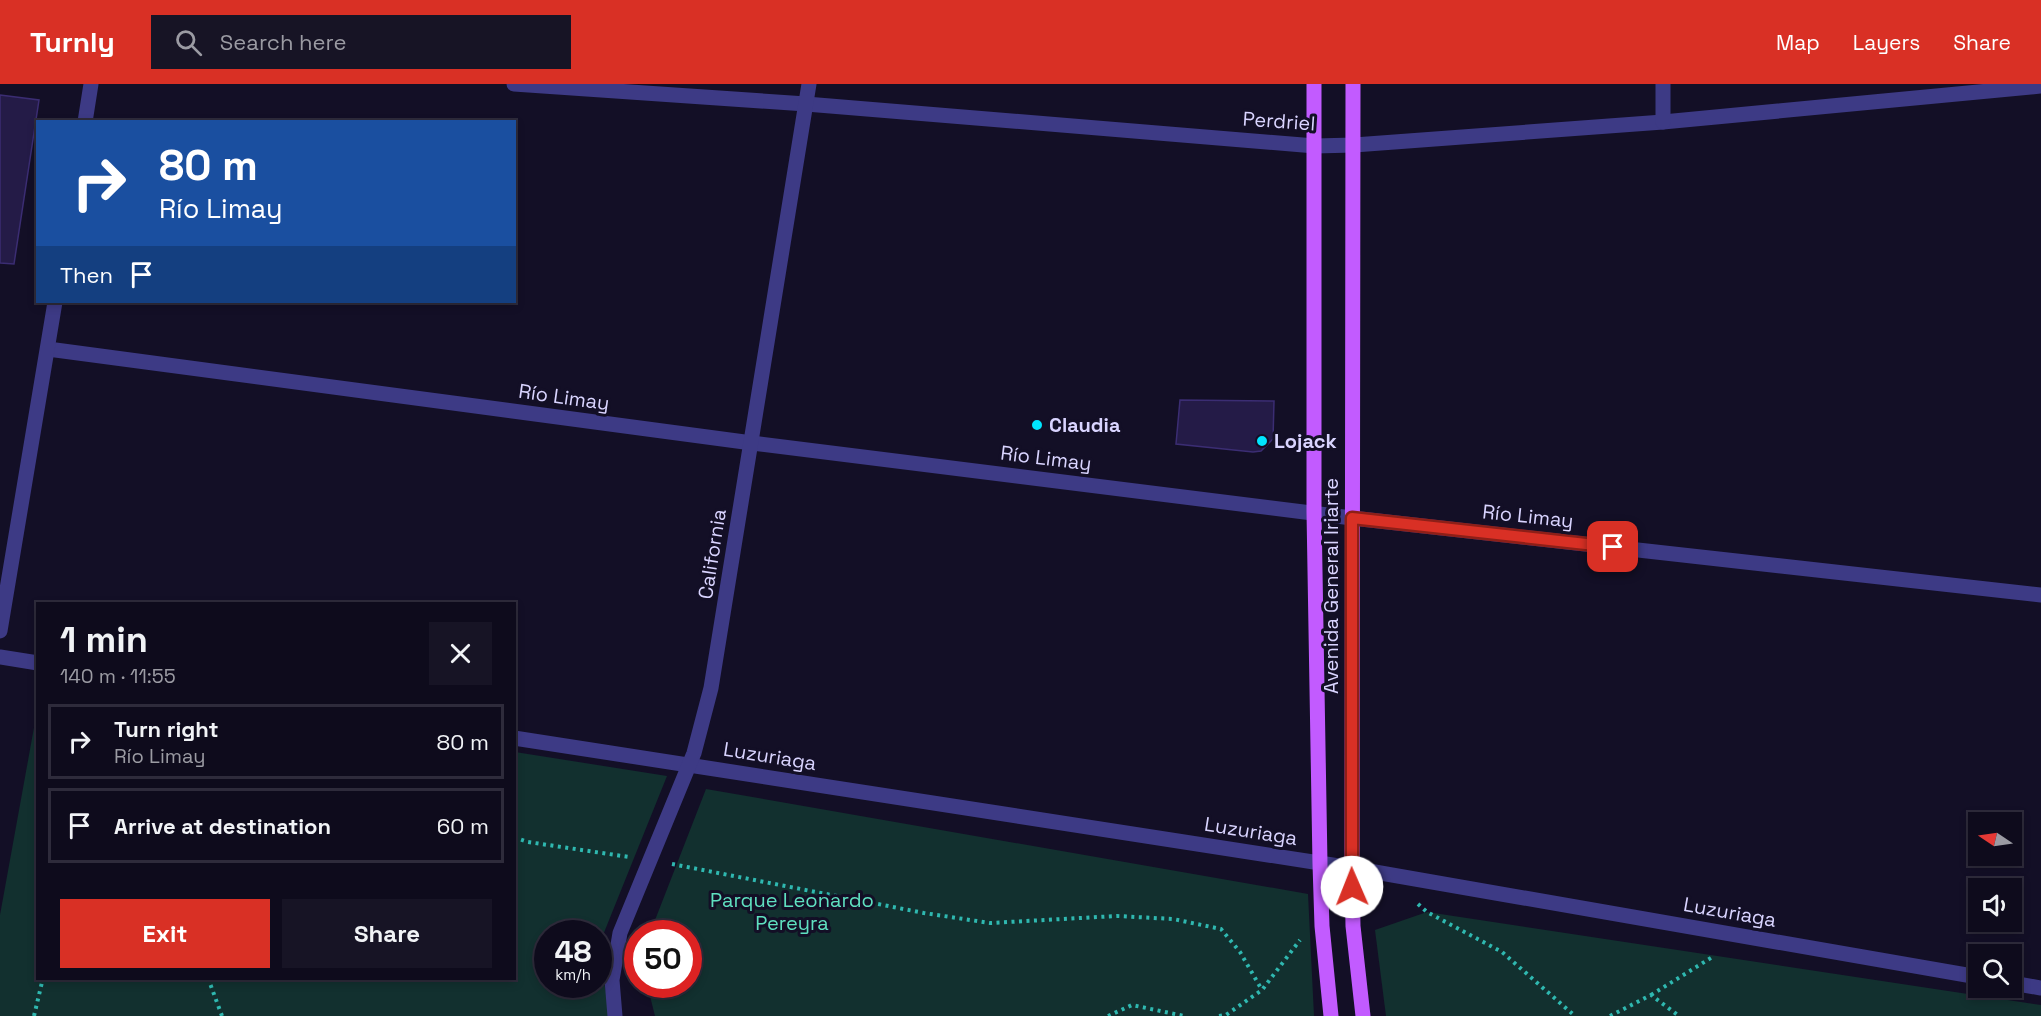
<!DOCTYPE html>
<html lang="en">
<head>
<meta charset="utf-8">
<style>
	body { margin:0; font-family:"Space Grotesk",sans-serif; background:#171425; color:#f1f3f6; height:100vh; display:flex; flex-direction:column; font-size:22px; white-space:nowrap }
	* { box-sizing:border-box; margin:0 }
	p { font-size:20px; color:#9b9ba3 }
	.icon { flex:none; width:33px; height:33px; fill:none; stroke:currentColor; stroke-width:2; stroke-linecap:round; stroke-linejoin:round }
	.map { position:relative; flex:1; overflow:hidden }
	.side { position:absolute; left:36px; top:518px; width:480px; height:378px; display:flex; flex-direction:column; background:#0e0b1c; border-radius:0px; box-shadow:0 3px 9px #0003,0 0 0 2px #2e2b3b }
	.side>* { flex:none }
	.top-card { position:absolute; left:36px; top:36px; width:480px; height:183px; border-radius:0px; box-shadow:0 3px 9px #0003,0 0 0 2px #2e2b3b; background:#1a4fa0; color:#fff; overflow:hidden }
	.needle { width:39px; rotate:283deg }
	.tools { position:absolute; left:1968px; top:728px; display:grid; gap:12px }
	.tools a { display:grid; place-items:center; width:54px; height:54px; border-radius:0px; background:#0e0b1c; box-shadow:0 3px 9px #0003,0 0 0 2px #2e2b3b; font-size:30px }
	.speed { position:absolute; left:534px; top:836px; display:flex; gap:12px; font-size:30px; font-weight:700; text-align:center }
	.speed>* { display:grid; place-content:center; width:78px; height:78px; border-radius:50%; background:#0e0b1c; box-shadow:0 3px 9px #0003,0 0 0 2px #2e2b3b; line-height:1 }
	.speed small { font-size:15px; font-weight:400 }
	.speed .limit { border:9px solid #d22; background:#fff; color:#111 }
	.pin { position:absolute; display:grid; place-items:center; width:51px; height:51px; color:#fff; margin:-26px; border-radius:12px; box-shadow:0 3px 9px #0006 }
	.me { position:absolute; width:66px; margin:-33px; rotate:359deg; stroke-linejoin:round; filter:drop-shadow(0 0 4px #0008) }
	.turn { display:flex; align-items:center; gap:21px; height:126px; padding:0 24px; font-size:27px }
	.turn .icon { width:78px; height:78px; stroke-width:2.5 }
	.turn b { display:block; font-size:42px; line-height:51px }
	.then { display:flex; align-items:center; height:57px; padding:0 24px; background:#0003; gap:12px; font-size:22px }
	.round { display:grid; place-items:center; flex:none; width:63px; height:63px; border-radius:0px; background:#171425 }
	.overview { display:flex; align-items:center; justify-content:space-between; height:102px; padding:0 24px }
	h1 { font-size:36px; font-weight:800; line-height:45px }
	.button { display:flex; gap:12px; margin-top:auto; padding:12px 24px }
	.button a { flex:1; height:69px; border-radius:0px; background:#d93025; color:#fff; font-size:24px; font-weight:800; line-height:69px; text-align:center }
	.button a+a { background:#171425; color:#f1f3f6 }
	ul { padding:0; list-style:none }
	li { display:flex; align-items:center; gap:18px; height:75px; margin:0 12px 9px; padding:0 12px; border:3px solid #2e2b3b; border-radius:0px }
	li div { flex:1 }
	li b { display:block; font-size:22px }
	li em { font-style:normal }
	header { display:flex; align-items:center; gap:36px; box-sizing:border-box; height:84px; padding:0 30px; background:#d93025; color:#fff }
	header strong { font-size:28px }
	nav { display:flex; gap:33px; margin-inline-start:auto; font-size:21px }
	.search { width:420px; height:54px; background:#171425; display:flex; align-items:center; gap:15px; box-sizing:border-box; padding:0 21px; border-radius:0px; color:#9b9ba3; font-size:22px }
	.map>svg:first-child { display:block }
	.green { fill:#12302f }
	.building { fill:#241b47; stroke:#3b2d73; stroke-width:1.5 }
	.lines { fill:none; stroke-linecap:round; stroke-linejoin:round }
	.path { stroke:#2fb8b0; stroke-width:4; stroke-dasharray:3 4.5; stroke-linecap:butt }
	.minor { stroke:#3d3a85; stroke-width:15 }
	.major { stroke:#c25bff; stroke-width:15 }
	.route-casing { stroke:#8d1f18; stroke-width:15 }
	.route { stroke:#d93025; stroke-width:10 }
	.poi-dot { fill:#00e5ff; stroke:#130f26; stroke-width:2 }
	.labels { text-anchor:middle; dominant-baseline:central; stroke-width:6; stroke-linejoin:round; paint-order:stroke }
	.street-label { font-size:20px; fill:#d9d4ff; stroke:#130f26 }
	.poi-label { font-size:20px; font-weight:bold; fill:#d9d4ff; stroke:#130f26; text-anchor:start }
	.park-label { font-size:20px; fill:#5fe0c0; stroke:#130f26 }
</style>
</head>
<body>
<header>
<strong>Turnly</strong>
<div class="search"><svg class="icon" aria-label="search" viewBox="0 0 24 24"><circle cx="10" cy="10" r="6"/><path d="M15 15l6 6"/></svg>Search here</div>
<nav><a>Map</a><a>Layers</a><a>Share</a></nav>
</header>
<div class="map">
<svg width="2041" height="932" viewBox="0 0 2041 932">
	<rect width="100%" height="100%" fill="#130f26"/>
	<g class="green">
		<path d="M 37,627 L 38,894 L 514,894 L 515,668 L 667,692 L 599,861 L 598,849 L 548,849 L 548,900 L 598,900 L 599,874 L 611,932 L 0,932 L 0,831 Z"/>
		<path d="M 706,705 L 1308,810 L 1314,932 L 655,932 L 647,900 L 688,900 L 688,849 L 650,849 Z"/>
		<path d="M 1427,828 L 2041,921 L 2041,932 L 1386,932 L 1375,846 Z"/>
	</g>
	<g class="building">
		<path d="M 0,11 L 39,16 L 14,180 L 0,179 Z"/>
		<path d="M 1180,316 L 1274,317 L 1273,355 L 1261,367 L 1253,368 L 1176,360 Z"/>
	</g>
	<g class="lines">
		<g class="path">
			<path d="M 514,753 L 528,758 L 629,773"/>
			<path d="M 672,780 L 924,829 L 990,839 L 1117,832 L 1173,835 L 1221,845 L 1240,868 L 1262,906"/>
			<path d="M 1418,820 L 1427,828 L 1502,868 L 1575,932"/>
			<path d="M 208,894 L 222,932"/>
			<path d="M 1651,911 L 1714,872"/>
			<path d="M 34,932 L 43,894"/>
			<path d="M 1108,932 L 1132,921 L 1184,932"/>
			<path d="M 1219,932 L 1226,931 L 1262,906 L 1300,856"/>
			<path d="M 1610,932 L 1651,911 L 1679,932"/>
		</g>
		<g class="minor">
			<path d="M 514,0 L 806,20 L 1315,62 L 1354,61 L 1663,38 L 2041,2"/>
			<path d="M 1663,0 L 1663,38"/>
			<path d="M 85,38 L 91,0"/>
			<path d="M 48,265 L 752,359 L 1352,434 L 2041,511"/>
			<path d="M 0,547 L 55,218"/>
			<path d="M 0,573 L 38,579"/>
			<path d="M 514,654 L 1352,784 L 1978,893"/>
			<path d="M 2012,899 L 2041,904"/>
			<path d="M 615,932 L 612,896 L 620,849 L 694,669 L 711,604 L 809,0"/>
		</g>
		<g class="major">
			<path d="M 1314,0 L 1314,428 L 1320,780 L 1322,842 L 1331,932"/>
			<path d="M 1353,0 L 1352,784 L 1353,842 L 1363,932"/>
		</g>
	</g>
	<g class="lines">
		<defs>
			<path id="route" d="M 1352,803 L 1352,434 L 1613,463"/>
		</defs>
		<use href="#route" class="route-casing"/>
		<use href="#route" class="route"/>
	</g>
	<g class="poi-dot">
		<circle cx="1037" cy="341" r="6"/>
		<circle cx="1262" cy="357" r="6"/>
	</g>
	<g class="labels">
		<g class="street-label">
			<text transform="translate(1279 37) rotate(4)">Perdriel</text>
			<text transform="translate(564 313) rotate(8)">Río Limay</text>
			<text transform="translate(1046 374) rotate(7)">Río Limay</text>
			<text transform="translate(1528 432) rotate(6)">Río Limay</text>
			<text transform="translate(712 470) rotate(-81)">California</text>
			<text transform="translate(1331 502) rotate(-90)">Avenida General Iriarte</text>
			<text transform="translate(770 672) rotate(9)">Luzuriaga</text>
			<text transform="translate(1251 747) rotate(9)">Luzuriaga</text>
			<text transform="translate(1730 828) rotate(10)">Luzuriaga</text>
		</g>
		<g class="poi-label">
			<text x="1049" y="341">Claudia</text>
			<text x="1274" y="357">Lojack</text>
		</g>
		<g class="park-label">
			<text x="792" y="816">Parque Leonardo<tspan x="792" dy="23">Pereyra</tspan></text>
		</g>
	</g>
</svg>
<div class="tools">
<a><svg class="needle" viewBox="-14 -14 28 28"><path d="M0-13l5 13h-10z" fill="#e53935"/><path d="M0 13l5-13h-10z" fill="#9b9ba3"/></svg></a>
<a><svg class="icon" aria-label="sound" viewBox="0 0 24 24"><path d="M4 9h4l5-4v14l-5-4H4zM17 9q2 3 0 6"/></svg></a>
<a><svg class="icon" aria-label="search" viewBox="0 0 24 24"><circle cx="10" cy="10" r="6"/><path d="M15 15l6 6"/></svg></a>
</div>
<div class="speed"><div>48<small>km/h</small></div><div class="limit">50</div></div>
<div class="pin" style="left:1613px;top:463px;background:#d93025"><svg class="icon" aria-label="arrive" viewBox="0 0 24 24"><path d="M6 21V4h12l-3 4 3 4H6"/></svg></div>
<svg class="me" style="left:1352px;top:803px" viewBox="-20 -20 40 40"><circle r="19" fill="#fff"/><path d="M0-13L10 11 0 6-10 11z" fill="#d93025"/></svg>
<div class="top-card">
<div class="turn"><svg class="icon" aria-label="right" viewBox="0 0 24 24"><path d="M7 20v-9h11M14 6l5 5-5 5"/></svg><div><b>80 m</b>Río Limay</div></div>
<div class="then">Then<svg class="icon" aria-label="arrive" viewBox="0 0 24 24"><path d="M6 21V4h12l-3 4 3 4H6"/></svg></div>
</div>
<section class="side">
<div class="overview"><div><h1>1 min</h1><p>140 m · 11:55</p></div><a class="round"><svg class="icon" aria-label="close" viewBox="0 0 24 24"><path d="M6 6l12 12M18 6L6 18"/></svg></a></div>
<ul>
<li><svg class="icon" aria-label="right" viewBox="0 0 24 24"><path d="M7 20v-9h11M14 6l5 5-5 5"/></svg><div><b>Turn right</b><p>Río Limay</p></div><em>80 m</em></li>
<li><svg class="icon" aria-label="arrive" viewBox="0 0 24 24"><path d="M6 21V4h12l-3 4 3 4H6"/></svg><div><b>Arrive at destination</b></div><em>60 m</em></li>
</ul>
<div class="button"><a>Exit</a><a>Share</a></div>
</section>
</div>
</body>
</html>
